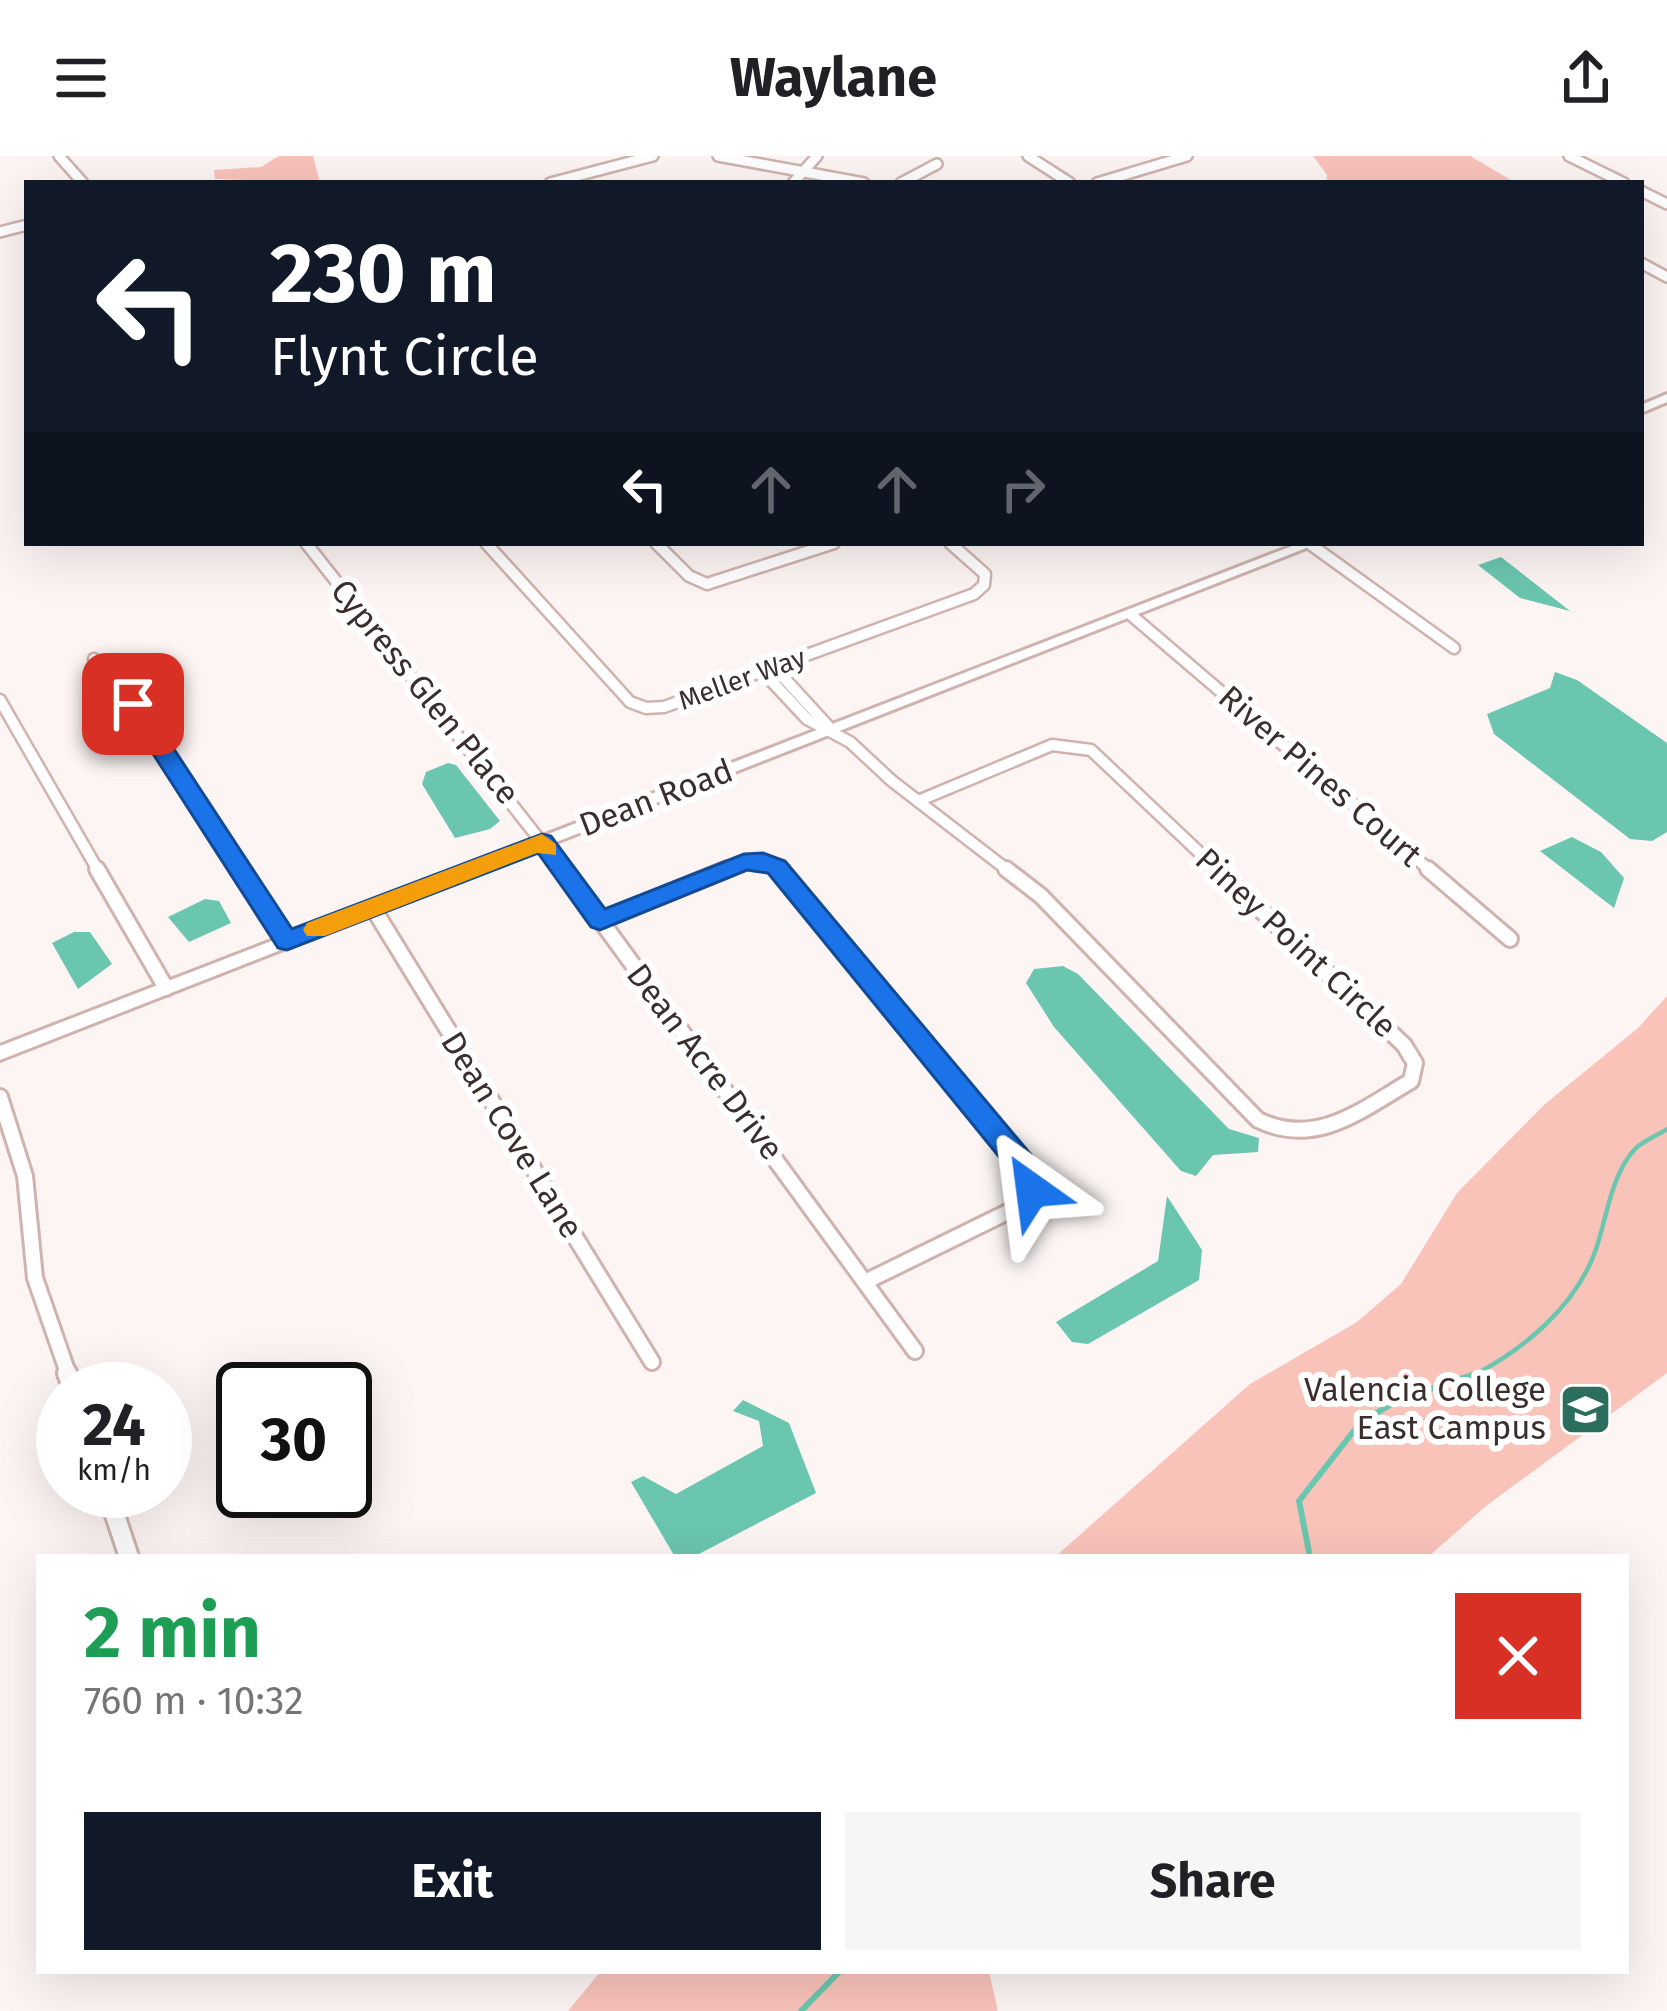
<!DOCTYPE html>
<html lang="en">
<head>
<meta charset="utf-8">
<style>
	body { margin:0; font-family:"Fira Sans",sans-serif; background:#f6f6f6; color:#202124; height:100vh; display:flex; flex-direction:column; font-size:45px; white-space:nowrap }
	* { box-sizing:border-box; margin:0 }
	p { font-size:39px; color:#757577 }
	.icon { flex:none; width:66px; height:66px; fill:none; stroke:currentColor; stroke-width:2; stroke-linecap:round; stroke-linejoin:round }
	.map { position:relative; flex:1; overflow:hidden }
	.side { position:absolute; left:36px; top:1398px; width:1593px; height:420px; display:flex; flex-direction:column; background:#fff; border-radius:0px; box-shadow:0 12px 48px #0002 }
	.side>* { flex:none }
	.guide { position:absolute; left:24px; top:24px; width:1620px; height:366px; border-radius:0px; box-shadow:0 12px 48px #0002; background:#111827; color:#fff; overflow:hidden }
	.speed { position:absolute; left:36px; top:1206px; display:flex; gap:24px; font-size:60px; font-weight:700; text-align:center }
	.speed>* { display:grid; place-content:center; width:156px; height:156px; border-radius:50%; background:#fff; box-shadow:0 12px 48px #0002; line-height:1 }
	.speed small { font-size:30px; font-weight:400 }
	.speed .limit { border:6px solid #111; border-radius:18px; background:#fff; color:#111 }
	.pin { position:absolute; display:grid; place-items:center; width:102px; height:102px; color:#fff; margin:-51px; border-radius:24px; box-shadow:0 6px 18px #0006 }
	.me { position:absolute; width:132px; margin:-66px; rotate:329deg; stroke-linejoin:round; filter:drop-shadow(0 0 9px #0008) }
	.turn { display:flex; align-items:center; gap:42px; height:252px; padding:0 48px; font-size:54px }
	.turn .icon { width:156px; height:156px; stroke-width:2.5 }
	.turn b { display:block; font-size:84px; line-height:102px }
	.lanes { display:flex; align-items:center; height:114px; padding:0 48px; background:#0003; justify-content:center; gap:60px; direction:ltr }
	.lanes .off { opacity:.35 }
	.round { display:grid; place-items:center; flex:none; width:126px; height:126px; border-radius:0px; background:#f6f6f6 }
	.overview { display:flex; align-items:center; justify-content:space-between; height:204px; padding:0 48px }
	h1 { font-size:72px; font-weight:700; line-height:90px; color:#1e9e55 }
	.primary-button { display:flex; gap:24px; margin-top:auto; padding:24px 48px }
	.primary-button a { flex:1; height:138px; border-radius:0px; background:#111827; color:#fff; font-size:48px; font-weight:700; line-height:138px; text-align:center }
	.primary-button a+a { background:#f6f6f6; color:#202124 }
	header { display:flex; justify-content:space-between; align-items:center; height:156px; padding:0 48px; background:#fff; font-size:54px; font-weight:700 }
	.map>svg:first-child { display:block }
	.green { fill:#f9c3ba }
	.water { fill:#6bc6af }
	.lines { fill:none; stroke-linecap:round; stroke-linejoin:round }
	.stream-far1 { stroke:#6bc6af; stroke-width:4.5 }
	.stream { stroke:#6bc6af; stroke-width:6 }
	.minor-far3-casing { stroke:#d0b3ae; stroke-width:14 }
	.minor-far2-casing { stroke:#d0b3ae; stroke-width:15 }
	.minor-far1-casing { stroke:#d0b3ae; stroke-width:20 }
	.minor-casing { stroke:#d0b3ae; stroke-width:24 }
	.secondary-casing { stroke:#d0b3ae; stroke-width:6 }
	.minor-far3 { stroke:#fff; stroke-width:9 }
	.minor-far2 { stroke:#fff; stroke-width:10 }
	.minor-far1 { stroke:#fff; stroke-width:14 }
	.minor { stroke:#fff; stroke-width:18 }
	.secondary { fill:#fff; fill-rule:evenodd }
	.route { fill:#1a73e8; stroke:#114b97; stroke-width:3 }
	.slow { fill:#f59e0b }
	.labels { text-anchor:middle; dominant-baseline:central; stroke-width:12; stroke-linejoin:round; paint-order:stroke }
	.far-street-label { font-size:27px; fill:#3a2f2d; stroke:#fff }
	.street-label { font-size:33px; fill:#3a2f2d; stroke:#fff }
	.poi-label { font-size:33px; fill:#3a2f2d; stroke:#fff; text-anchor:end }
</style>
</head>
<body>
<header><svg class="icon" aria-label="menu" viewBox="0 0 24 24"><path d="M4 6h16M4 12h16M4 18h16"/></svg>Waylane<svg class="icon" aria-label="share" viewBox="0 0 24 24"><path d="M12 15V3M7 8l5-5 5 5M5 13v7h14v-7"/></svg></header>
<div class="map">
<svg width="1667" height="1855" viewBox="0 0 1667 1855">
	<rect width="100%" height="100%" fill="#fcf5f4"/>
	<g class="green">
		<path d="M 279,0 L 313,0 L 320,27 L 215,23 L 214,14 L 261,11 Z"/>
		<path d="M 1313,0 L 1470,0 L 1516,27 L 1326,27 L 1327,19 Z"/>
		<path d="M 1667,840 L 1667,1217 L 1486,1350 L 1428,1401 L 1055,1401 L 1250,1228 L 1357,1166 L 1401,1128 L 1457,1037 L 1545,948 L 1638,872 Z"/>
		<path d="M 601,1815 L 989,1815 L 997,1851 L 997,1855 L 568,1855 Z"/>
	</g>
	<g class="water">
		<path d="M 1501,401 L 1570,455 L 1520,442 L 1478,409 Z"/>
		<path d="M 1555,516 L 1577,524 L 1667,587 L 1667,676 L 1652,685 L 1630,683 L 1494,578 L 1487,558 L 1550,532 Z"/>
		<path d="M 448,607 L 456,609 L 500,665 L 490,673 L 455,682 L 422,628 L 426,616 Z"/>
		<path d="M 1572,681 L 1601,696 L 1624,722 L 1614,752 L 1540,695 Z"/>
		<path d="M 205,743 L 219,745 L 231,767 L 189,786 L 168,761 Z"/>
		<path d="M 74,776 L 90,776 L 112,808 L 78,833 L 52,787 Z"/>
		<path d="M 1063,810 L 1078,818 L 1229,973 L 1259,982 L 1258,996 L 1213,999 L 1196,1020 L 1181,1015 L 1054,871 L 1026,827 L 1034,813 Z"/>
		<path d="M 1167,1040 L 1202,1094 L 1199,1124 L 1088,1188 L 1072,1186 L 1056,1166 L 1158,1105 Z"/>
		<path d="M 743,1244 L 789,1267 L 816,1337 L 693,1401 L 675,1401 L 631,1326 L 643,1320 L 676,1338 L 763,1290 L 759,1265 L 733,1255 Z"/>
	</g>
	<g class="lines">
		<path class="stream-far1" d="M 1472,1220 C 1523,1194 1574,1152 1595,1096 C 1607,1063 1610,1020 1635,993 C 1643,985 1658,979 1667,973"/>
		<g class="stream">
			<path d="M 1310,1401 L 1299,1345 L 1360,1267 L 1398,1244 L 1478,1217"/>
			<path d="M 801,1855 L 840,1815"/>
		</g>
		<defs>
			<g id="minor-far3">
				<path d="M 59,0 L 83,27"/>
				<path d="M 718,0 L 864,27"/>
				<path d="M 1028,0 L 1070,27"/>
				<path d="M 1569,0 L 1624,27"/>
				<path d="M 550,27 L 653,0"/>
				<path d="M 793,27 L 817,0"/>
				<path d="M 901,27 L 937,8"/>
				<path d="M 1097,27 L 1187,0"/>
				<path d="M 1641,35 L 1667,48"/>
				<path d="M 0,76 L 27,69"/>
				<path d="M 1641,107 L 1667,121"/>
			</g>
			<g id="minor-far2">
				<path d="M 306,387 L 565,716"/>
				<path d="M 486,387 L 630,546 L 646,552 L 664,551 L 974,438 L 984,429 L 985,418 L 950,387"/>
				<path d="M 656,387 L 689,420 L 707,428 L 834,387"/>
				<path d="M 1310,388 L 1454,492"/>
				<path d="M 1130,458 L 1432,716"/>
				<path d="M 94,503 L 109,511 L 242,716"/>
				<path d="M 774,511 L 828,570"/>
				<path d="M 762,515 L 807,563 L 850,586 L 892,625 L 1010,716"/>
				<path d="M 0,544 L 99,716"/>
				<path d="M 918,645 L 1052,589 L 1091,594 L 1220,716"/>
				<path d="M 720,716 C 741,707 761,698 780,716"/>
			</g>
			<g id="minor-far1">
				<path d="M 97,713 L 166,832"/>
				<path d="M 240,713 L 287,785"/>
				<path d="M 563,713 L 915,1195"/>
				<path d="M 778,713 L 1027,1014 L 1032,1034 L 1024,1048 L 867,1125"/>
				<path d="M 1006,713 L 1041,740 L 1258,964 C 1317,992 1361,954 1411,925 L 1415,907 L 1404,889 L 1217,713"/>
				<path d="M 1428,713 L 1510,783"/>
				<path d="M 373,752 L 652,1206"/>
				<path d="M 600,765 L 727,713"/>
				<path d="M 0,941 L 25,1020 L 35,1122 L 69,1220"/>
			</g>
			<g id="minor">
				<path d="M 67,1217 L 73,1233"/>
				<path d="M 107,1335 L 129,1401"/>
			</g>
			<g id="secondary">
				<path d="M 1667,238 L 1667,246 L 1641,257 L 1641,249 Z"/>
				<path d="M 1300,387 L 1319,387 L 0,904 L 0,890 Z"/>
			</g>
		</defs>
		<use href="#minor-far3" class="minor-far3-casing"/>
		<use href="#minor-far2" class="minor-far2-casing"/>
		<use href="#minor-far1" class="minor-far1-casing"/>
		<use href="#minor" class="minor-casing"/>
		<use href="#secondary" class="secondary-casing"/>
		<use href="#minor-far3" class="minor-far3"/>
		<use href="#minor-far2" class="minor-far2"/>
		<use href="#minor-far1" class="minor-far1"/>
		<use href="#minor" class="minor"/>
		<use href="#secondary" class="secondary"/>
	</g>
	<path class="route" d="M 133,541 L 141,543 L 292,773 L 542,678 L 551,680 L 605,753 L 744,698 L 763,697 L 785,705 L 1037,1006 L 1046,1034 L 1042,1043 L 1022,1043 L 1014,1019 L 768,717 L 747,714 L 600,774 L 591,771 L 538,697 L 287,794 L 278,792 L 121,548 Z"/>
	<path class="slow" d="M 542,678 L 556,688 L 556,699 L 537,697 L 325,780 L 307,780 L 303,774 L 307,767 Z"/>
	<defs>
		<symbol id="university-square" viewBox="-11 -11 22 22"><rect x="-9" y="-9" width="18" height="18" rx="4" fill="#2b6e5e" stroke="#fff"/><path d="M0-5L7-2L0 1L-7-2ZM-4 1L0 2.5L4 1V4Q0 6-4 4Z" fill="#fff"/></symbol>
	</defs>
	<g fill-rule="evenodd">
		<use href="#university-square" x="1556" y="1224" width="59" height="59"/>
	</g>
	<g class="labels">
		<g class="far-street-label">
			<text transform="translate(742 523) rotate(-20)">Meller Way</text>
		</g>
		<g class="street-label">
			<text transform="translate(425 536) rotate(51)">Cypress Glen Place</text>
			<text transform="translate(1320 620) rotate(41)">River Pines Court</text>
			<text transform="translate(656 642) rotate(-21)">Dean Road</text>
			<text transform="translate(1296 787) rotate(43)">Piney Point Circle</text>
			<text transform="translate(705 906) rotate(53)">Dean Acre Drive</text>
			<text transform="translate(512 979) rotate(58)">Dean Cove Lane</text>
		</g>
		<g class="poi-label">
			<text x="1546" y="1234">Valencia College<tspan x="1546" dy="38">East Campus</tspan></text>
		</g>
	</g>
</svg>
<div class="speed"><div>24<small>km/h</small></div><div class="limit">30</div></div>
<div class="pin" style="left:133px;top:548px;background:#d93025"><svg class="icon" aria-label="arrive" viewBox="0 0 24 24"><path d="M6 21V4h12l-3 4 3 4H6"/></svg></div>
<svg class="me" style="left:1032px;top:1034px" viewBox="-20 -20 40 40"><path d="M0-17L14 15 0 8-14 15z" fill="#1a73e8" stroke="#fff" stroke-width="4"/></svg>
<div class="guide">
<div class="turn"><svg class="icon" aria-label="left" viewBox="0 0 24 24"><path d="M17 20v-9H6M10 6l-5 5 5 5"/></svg><div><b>230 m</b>Flynt Circle</div></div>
<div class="lanes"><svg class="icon" aria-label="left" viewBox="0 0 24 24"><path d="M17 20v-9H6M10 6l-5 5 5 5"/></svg><svg class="icon off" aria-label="ahead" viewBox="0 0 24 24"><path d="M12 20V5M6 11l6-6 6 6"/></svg><svg class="icon off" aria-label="ahead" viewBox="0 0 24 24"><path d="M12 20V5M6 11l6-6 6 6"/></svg><svg class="icon off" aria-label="right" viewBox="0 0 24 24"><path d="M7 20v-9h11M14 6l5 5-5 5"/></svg></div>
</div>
<section class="side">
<div class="overview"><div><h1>2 min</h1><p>760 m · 10:32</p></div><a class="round" style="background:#d93025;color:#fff"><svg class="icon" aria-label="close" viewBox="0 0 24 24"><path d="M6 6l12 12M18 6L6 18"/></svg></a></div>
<div class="primary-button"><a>Exit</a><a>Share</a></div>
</section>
</div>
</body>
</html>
